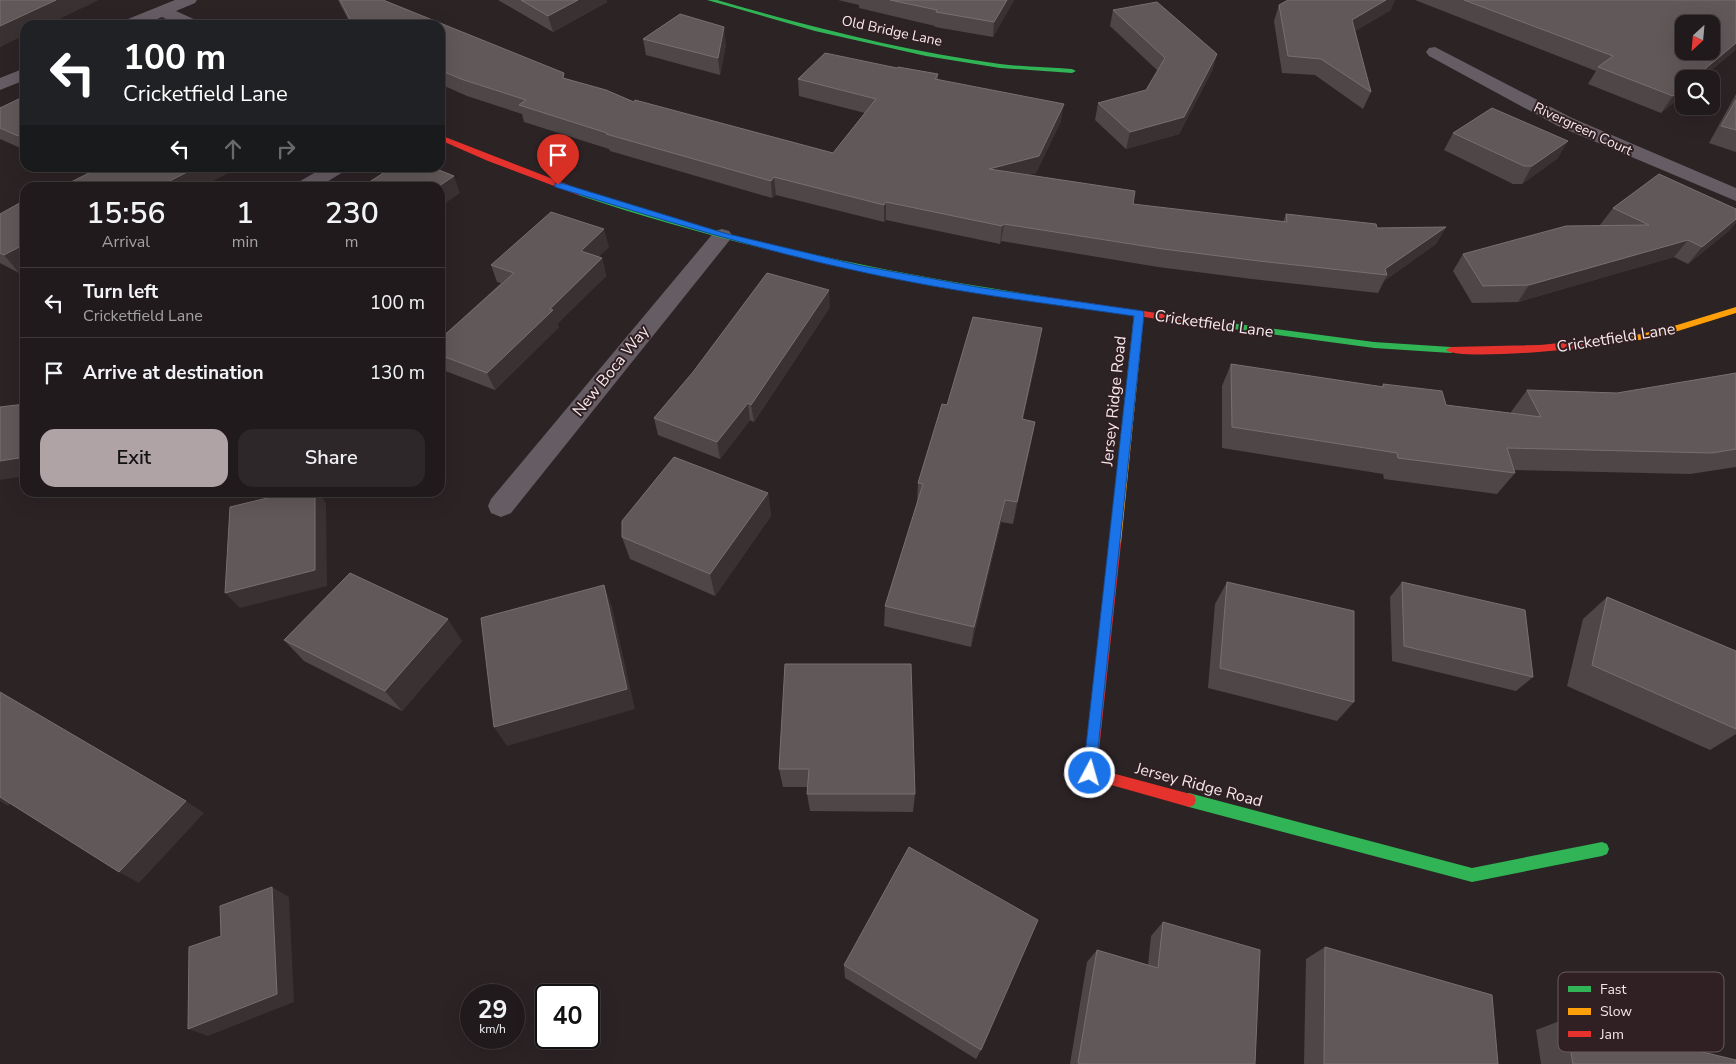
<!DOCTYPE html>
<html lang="en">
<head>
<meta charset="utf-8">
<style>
	body { margin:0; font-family:"Nunito Sans",sans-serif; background:#2d2729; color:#f1f3f6; height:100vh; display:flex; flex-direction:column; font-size:19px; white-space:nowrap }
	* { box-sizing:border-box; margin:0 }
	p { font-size:16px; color:#a2a1a3 }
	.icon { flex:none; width:28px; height:28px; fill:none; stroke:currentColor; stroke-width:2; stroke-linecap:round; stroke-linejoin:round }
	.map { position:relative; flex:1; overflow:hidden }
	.sheet { position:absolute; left:20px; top:182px; width:425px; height:315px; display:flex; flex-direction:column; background:#211a1c; border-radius:15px; box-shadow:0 5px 20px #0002,0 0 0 1px #3e383b }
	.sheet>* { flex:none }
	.guide { position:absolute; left:20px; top:20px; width:425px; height:152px; border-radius:15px; box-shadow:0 5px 20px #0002,0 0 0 1px #3e383b; background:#202124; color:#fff; overflow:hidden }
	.needle { width:32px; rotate:206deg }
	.buttons { position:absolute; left:1675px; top:15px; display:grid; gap:10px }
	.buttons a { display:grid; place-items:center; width:45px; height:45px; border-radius:10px; background:#211a1c; box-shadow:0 5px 20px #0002,0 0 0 1px #3e383b; font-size:25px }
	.speed { position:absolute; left:460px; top:984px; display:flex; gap:10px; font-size:25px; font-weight:700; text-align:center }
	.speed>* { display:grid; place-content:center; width:65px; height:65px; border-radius:50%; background:#211a1c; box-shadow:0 5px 20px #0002,0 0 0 1px #3e383b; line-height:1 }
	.speed small { font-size:12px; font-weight:400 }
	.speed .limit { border:2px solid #111; border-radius:8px; background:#fff; color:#111 }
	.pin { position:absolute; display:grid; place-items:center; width:42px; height:42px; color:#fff; margin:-51px -21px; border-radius:50% 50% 50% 0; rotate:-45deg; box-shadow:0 0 5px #0007 }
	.pin .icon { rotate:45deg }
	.me { position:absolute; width:55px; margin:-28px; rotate:6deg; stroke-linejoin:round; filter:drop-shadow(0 0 4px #0008) }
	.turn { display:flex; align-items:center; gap:18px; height:105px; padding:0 20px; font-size:22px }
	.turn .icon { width:65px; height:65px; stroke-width:2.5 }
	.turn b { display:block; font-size:35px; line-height:42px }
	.lanes { display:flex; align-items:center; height:48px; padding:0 20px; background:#0003; justify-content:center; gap:25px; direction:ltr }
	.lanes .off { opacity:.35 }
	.eta { display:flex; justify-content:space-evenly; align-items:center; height:85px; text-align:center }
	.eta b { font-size:30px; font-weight:600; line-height:35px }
	.action { display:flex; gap:10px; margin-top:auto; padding:10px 20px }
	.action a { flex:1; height:58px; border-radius:15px; background:#afa3a6; color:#111; font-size:20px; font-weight:600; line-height:58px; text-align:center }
	.action a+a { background:#2d2729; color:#f1f3f6 }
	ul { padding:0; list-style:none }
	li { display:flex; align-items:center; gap:15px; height:70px; padding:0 20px; border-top:1px solid #3e383b }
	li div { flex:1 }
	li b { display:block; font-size:19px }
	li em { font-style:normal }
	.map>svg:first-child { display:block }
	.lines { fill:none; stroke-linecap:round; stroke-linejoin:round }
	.street { fill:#665c64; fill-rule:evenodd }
	.fast { fill:#30b455; fill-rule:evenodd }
	.slow { fill:#ff9f0a; fill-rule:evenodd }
	.jam { fill:#e5322d; fill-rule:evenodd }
	.wall { fill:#4f4747 }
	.shaded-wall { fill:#3a3132 }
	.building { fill:#615859; stroke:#786f70; fill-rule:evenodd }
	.route { fill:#1a73e8; stroke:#114b97 }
	.labels { text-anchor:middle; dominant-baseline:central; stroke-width:4; stroke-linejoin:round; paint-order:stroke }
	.far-street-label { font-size:14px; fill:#f5e8eb; stroke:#301f23 }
	.street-label { font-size:16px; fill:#f5e8eb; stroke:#301f23 }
	.key { fill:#301f23; stroke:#6b5b5f; stroke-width:1 }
	.key-label { font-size:14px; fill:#f5e8eb }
</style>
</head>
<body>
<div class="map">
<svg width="1736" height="1064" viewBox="0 0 1736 1064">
	<rect width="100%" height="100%" fill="#2c2325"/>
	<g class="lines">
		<g class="street">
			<path d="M 175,0 L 197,0 L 195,3 L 176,11 L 198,21 L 200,25 L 178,25 L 162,17 L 143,25 L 121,25 L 123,21 Z"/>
			<path d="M 1435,47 L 1572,118 L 1736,188 L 1736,201 L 1558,126 L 1429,56 L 1426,52 L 1429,48 Z"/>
			<path d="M 25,68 L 25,80 L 0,90 L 0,78 Z"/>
			<path d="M 323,168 L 346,168 L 343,172 L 317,188 L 292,188 L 295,184 Z"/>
			<path d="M 722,229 L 729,231 L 733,236 L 729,241 L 511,513 L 501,517 L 491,513 L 488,506 L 491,499 L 715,231 Z"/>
		</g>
		<g class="fast">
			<path d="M 707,0 L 717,0 C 810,27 904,51 1000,64 C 1024,67 1048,67 1072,69 L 1076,71 L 1072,73 L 1000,68 L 926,56 L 815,31 Z"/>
			<path d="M 578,191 L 584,191 C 736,242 883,272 1041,296 L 1046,299 L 1041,302 C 883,278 730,246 578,195 Z"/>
			<path d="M 1191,318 L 1374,342 L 1451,347 L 1456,350 L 1451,353 L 1374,348 L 1188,323 L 1188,319 Z"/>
			<path d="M 1189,793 L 1472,868 L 1602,842 L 1607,844 L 1609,849 L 1607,854 L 1602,856 L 1472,882 L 1189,807 L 1184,805 L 1182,800 L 1184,795 Z"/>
		</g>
		<g class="slow">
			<path d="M 1736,307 L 1736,313 L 1665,335 L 1629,342 L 1624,339 L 1626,337 L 1664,329 Z"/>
			<path d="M 1139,311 L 1144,314 L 1121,543 L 1119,546 L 1111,546 L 1109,543 L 1134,314 Z"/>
		</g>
		<g class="jam">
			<path d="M 440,135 L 584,191 L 585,193 L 584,195 L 578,195 L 488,161 L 440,140 Z"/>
			<path d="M 1041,296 L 1191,318 L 1196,321 L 1191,324 L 1038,301 L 1036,299 Z"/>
			<path d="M 1629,336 L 1634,339 L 1632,341 C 1610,347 1457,362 1446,350 L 1451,347 L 1540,345 Z"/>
			<path d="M 1115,538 L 1119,540 L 1121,543 L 1097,769 L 1194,795 L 1196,800 L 1194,805 L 1189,807 L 1090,779 L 1085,777 L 1083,773 L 1109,543 L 1111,540 Z"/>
		</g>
	</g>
	<g class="wall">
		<path d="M 338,0 L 383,0 L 565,79 L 634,102 L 833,153 L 865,113 L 799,96 L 798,79 L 897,68 L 938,74 L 938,80 L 1061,121 L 1036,173 L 1029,175 L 1133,204 L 1283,222 L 1286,214 L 1377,228 L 1446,227 L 1436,244 L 1384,281 L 1378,293 L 1252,279 L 1158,267 L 1001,241 L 1000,244 L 886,220 L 884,222 L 776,195 L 772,198 L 610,151 L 609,149 L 524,122 L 522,114 L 467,96 L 440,84 L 440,25 L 351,25 Z"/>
		<path d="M 498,0 L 606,0 L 607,2 L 553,32 Z"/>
		<path d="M 838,0 L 1014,0 L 993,37 L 935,27 L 935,26 L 859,8 L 859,5 Z"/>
		<path d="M 1415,0 L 1736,0 L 1684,94 L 1661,113 L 1588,84 L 1596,71 Z"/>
		<path d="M 1279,5 L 1391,10 L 1355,31 L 1371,92 L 1363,109 L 1315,75 L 1282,73 L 1274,21 Z"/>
		<path d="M 1113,10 L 1217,54 L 1212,71 L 1179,134 L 1126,149 L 1095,120 L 1098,103 L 1146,90 L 1158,71 L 1110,26 Z"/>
		<path d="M 643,39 L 726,44 L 720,75 L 646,55 Z"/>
		<path d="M 1736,94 L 1736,152 L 1709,143 Z"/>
		<path d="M 25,96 L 25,150 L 0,139 L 0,108 Z"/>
		<path d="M 1453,133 L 1558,158 L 1522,184 L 1513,184 L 1444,150 Z"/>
		<path d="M 1613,208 L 1730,230 L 1688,264 L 1674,257 L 1518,302 L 1472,303 L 1453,271 L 1463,254 L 1600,225 Z"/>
		<path d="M 0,214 L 19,273 L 0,263 Z"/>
		<path d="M 609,247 L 598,257 L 602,258 L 606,276 L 557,324 L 559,327 L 495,390 L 440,369 L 440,339 L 501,283 L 497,282 L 491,265 Z"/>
		<path d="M 830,307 L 754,422 L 750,420 L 720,459 L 658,435 L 654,418 Z"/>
		<path d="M 1038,351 L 1023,419 L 1035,422 L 1013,524 L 1001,522 L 971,647 L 884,626 L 885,606 L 917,504 L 918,483 L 947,405 Z"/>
		<path d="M 1231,364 L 1382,387 L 1383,384 L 1446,405 L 1511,413 L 1511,412 L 1527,390 L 1617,393 L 1736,373 L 1736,467 L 1690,474 L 1514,470 L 1515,473 L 1497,494 L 1384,479 L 1383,474 L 1222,448 L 1222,386 Z"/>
		<path d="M 768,493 L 771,516 L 715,596 L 630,559 L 622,537 Z"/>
		<path d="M 1227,582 L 1354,702 L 1337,721 L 1208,688 L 1215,604 Z"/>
		<path d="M 1402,582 L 1533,677 L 1516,691 L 1392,661 L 1390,597 Z"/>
		<path d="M 1607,597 L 1736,651 L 1736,734 L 1710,750 L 1567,686 L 1583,619 Z"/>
		<path d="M 284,640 L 462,641 L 402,711 L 304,661 Z"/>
		<path d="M 785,664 L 915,794 L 913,812 L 810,811 L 807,794 L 808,787 L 783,787 L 779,769 Z"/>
		<path d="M 1163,922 L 1255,1064 L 1070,1064 L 1087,962 L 1097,950 L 1148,965 L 1151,936 Z"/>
		<path d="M 1325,947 L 1498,1064 L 1304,1064 L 1306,959 Z"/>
		<path d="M 844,965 L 981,1050 L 976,1059 L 845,978 Z"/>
		<path d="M 1565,1019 L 1736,1064 L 1541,1064 L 1536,1030 Z"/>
	</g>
	<g class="shaded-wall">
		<path d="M 56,0 L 99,0 L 47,25 L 25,25 L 25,35 L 0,47 L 0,26 Z"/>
		<path d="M 578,0 L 606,0 L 607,2 L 553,32 L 548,16 Z"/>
		<path d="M 1007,0 L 1014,0 L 993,37 L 994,22 Z"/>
		<path d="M 1386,0 L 1395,0 L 1391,10 L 1345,37 L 1352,20 Z"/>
		<path d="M 724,27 L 726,44 L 720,75 L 718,58 Z"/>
		<path d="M 1736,43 L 1736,50 L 1701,79 L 1693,79 Z"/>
		<path d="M 1217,54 L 1212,71 L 1179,134 L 1126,149 L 1130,132 Z"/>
		<path d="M 1684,87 L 1684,94 L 1661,113 L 1673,96 Z"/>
		<path d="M 1064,104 L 1061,121 L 1036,173 L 987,187 L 989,169 Z"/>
		<path d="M 25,133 L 25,145 L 18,136 Z"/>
		<path d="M 1568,141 L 1558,158 L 1522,184 L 1532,166 Z"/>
		<path d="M 195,168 L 238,168 L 200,188 L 156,188 Z"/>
		<path d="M 454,176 L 460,193 L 440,207 L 440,188 L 436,188 Z"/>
		<path d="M 774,177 L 776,195 L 772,198 L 771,181 Z"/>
		<path d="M 886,202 L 886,220 L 884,222 L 884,205 Z"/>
		<path d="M 1736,219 L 1736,223 L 1730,230 L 1688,264 L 1702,247 Z"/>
		<path d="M 1004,224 L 1001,241 L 1000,244 L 1002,226 Z"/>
		<path d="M 1446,227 L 1436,244 L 1384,281 L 1387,275 L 1385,269 Z"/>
		<path d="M 604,229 L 609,247 L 586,269 L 581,251 Z"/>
		<path d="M 1688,240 L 1674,257 L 1518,302 L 1529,285 Z"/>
		<path d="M 25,244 L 25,269 L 19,273 L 4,255 Z"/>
		<path d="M 602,258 L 606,276 L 557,324 L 559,327 L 495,390 L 487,373 L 550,309 Z"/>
		<path d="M 829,290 L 830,307 L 754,422 L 751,405 Z"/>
		<path d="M 1042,328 L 1038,351 L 1018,442 L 1022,419 Z"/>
		<path d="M 748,403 L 750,420 L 720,459 L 717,442 Z"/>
		<path d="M 1035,422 L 1031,444 L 1013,524 L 1017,502 Z"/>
		<path d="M 25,457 L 25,476 L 0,480 L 0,461 Z"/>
		<path d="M 315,492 L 319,492 L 326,503 L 327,586 L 240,608 L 225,593 Z"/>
		<path d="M 768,493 L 771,516 L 715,596 L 710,574 Z"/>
		<path d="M 1005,500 L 1001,522 L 971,647 L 974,627 Z"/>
		<path d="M 604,585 L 612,607 L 635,709 L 507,746 L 494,727 Z"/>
		<path d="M 448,619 L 462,641 L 402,711 L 385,691 Z"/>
		<path d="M 0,796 L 12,802 L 8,806 L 0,801 Z"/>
		<path d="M 186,801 L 204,813 L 139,883 L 119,872 Z"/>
		<path d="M 272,887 L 289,897 L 294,1002 L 208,1036 L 188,1029 Z"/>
	</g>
	<g class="building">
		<path d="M 0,0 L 56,0 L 0,26 Z"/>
		<path d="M 340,0 L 383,0 L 564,73 L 563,78 L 606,90 L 634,102 L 635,100 L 833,153 L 876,99 L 798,79 L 825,53 L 897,68 L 898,67 L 938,74 L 935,79 L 1064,104 L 1039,156 L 989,169 L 1135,191 L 1133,204 L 1287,222 L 1286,214 L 1376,224 L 1377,228 L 1446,227 L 1385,269 L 1387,275 L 1259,261 L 1163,249 L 1004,224 L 1002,226 L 886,202 L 884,205 L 774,177 L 771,181 L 606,134 L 607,133 L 519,105 L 526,100 L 461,79 L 440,70 L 440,25 L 353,25 Z"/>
		<path d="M 521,0 L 578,0 L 548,16 Z"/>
		<path d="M 890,0 L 1007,0 L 994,22 L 936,12 L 937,10 Z"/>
		<path d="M 1288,0 L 1386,0 L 1352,20 L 1371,92 L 1321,59 L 1288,56 L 1279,5 Z"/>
		<path d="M 1464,0 L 1736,0 L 1736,43 L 1693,79 L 1684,79 L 1684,87 L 1673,96 L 1598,67 L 1613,56 ZM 1684,24 L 1711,24 L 1711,51 L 1684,51 Z"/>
		<path d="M 1157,2 L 1217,54 L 1184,117 L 1130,132 L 1098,103 L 1146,90 L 1165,58 L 1113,10 Z"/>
		<path d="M 680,14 L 724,27 L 718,58 L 643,39 Z"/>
		<path d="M 25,96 L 25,133 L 18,136 L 0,128 L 0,108 Z"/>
		<path d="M 1736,100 L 1736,130 L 1721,126 Z"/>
		<path d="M 1492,108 L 1568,141 L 1532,166 L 1524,166 L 1453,133 Z"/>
		<path d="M 99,168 L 195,168 L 156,188 L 59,188 Z"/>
		<path d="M 391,168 L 434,168 L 454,176 L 436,188 L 360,188 Z"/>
		<path d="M 1659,174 L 1736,209 L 1736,219 L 1702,247 L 1688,240 L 1529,285 L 1483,286 L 1463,254 L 1566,226 L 1649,225 L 1613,208 Z"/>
		<path d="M 25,200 L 25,244 L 4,255 L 0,253 L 0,214 Z"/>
		<path d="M 551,212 L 604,229 L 581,251 L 602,258 L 550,309 L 553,310 L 487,373 L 440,355 L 440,339 L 514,273 L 491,265 Z"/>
		<path d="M 767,273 L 829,290 L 751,405 L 748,403 L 717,442 L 654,418 L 693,372 Z"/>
		<path d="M 973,317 L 1042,328 L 1022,419 L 1035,422 L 1017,502 L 1005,500 L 974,627 L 885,606 L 923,484 L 918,483 L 942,404 L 947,405 Z"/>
		<path d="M 1231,364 L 1384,387 L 1383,384 L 1442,391 L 1446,405 L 1541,417 L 1527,390 L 1617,393 L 1736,373 L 1736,449 L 1712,453 L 1507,448 L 1515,473 L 1398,458 L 1397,453 L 1232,427 Z"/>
		<path d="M 25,404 L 25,457 L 0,461 L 0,407 Z"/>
		<path d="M 674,457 L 768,493 L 710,574 L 622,537 L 622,521 Z"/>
		<path d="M 292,492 L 315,492 L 315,570 L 225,593 L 230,507 Z"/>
		<path d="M 350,573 L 448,619 L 385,691 L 284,640 Z"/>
		<path d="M 1227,582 L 1354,611 L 1354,702 L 1220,668 Z"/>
		<path d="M 1402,582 L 1525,610 L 1533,677 L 1404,646 Z"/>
		<path d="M 604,585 L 627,689 L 494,727 L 481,618 Z"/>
		<path d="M 1607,597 L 1736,651 L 1736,729 L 1592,665 Z"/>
		<path d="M 785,664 L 911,664 L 915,794 L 807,794 L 809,769 L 779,769 Z"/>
		<path d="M 0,692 L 186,801 L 119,872 L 0,797 Z"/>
		<path d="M 909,847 L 1038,920 L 981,1050 L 844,965 Z"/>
		<path d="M 272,887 L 277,994 L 188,1029 L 189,947 L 221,936 L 220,906 Z"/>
		<path d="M 1163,922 L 1260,950 L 1255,1064 L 1082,1064 L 1078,1063 L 1097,950 L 1158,968 Z"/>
		<path d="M 1325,947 L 1492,995 L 1498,1064 L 1324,1064 Z"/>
		<path d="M 1565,1019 L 1736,1060 L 1736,1064 L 1573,1064 Z"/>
	</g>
	<path class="route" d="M 555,183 L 561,183 L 724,233 L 862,266 L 983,288 L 1143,311 L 1144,314 L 1095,777 L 1090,779 L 1085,777 L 1083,773 L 1134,316 C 1043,303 952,292 862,272 C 758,250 657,218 555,187 Z"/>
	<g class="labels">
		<g class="far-street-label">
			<text transform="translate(892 31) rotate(12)">Old Bridge Lane</text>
			<text transform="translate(1583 129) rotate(25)">Rivergreen Court</text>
		</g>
		<g class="street-label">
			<text transform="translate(1214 324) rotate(8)">Cricketfield Lane</text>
			<text transform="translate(1616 338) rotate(-9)">Cricketfield Lane</text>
			<text transform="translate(611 371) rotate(-51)">New Boca Way</text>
			<text transform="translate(1114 401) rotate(-84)">Jersey Ridge Road</text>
			<text transform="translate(1199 785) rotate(15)">Jersey Ridge Road</text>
		</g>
	</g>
	<rect x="1558" y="972" width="166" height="80" rx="8" class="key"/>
	<rect x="1568" y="986" width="23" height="6" fill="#30b455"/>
	<rect x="1568" y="1008" width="23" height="7" fill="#ff9f0a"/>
	<rect x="1568" y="1031" width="23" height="6" fill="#e5322d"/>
	<g class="key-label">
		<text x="1600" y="994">Fast</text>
		<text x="1600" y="1016">Slow</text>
		<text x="1600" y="1039">Jam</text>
	</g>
</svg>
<div class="buttons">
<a><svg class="needle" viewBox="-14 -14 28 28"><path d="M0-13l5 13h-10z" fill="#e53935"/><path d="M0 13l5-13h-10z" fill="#a2a1a3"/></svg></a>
<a><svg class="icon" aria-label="search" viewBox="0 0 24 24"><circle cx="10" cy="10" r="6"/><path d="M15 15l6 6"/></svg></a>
</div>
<div class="speed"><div>29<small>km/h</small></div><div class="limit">40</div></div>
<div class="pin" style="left:558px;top:185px;background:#d93025"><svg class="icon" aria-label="arrive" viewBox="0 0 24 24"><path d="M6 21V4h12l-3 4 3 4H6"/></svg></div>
<svg class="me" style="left:1090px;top:773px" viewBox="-20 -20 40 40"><circle r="17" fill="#1a73e8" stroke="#fff" stroke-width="3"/><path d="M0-11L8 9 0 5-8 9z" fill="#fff"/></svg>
<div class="guide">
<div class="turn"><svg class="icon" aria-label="left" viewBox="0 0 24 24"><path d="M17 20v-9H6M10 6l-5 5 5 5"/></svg><div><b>100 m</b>Cricketfield Lane</div></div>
<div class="lanes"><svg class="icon" aria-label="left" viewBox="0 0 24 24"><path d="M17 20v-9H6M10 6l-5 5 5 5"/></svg><svg class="icon off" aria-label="ahead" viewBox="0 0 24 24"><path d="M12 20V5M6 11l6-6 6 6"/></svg><svg class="icon off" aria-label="right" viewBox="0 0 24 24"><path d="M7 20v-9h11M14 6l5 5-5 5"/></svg></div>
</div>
<section class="sheet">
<div class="eta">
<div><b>15:56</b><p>Arrival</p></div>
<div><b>1</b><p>min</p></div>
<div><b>230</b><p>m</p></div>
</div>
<ul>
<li><svg class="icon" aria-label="left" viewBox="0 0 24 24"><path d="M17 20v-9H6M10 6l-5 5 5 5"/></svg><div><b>Turn left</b><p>Cricketfield Lane</p></div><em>100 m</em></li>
<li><svg class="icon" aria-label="arrive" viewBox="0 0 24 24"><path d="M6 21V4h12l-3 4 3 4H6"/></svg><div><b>Arrive at destination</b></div><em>130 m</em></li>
</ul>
<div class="action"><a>Exit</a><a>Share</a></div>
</section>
</div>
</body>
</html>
